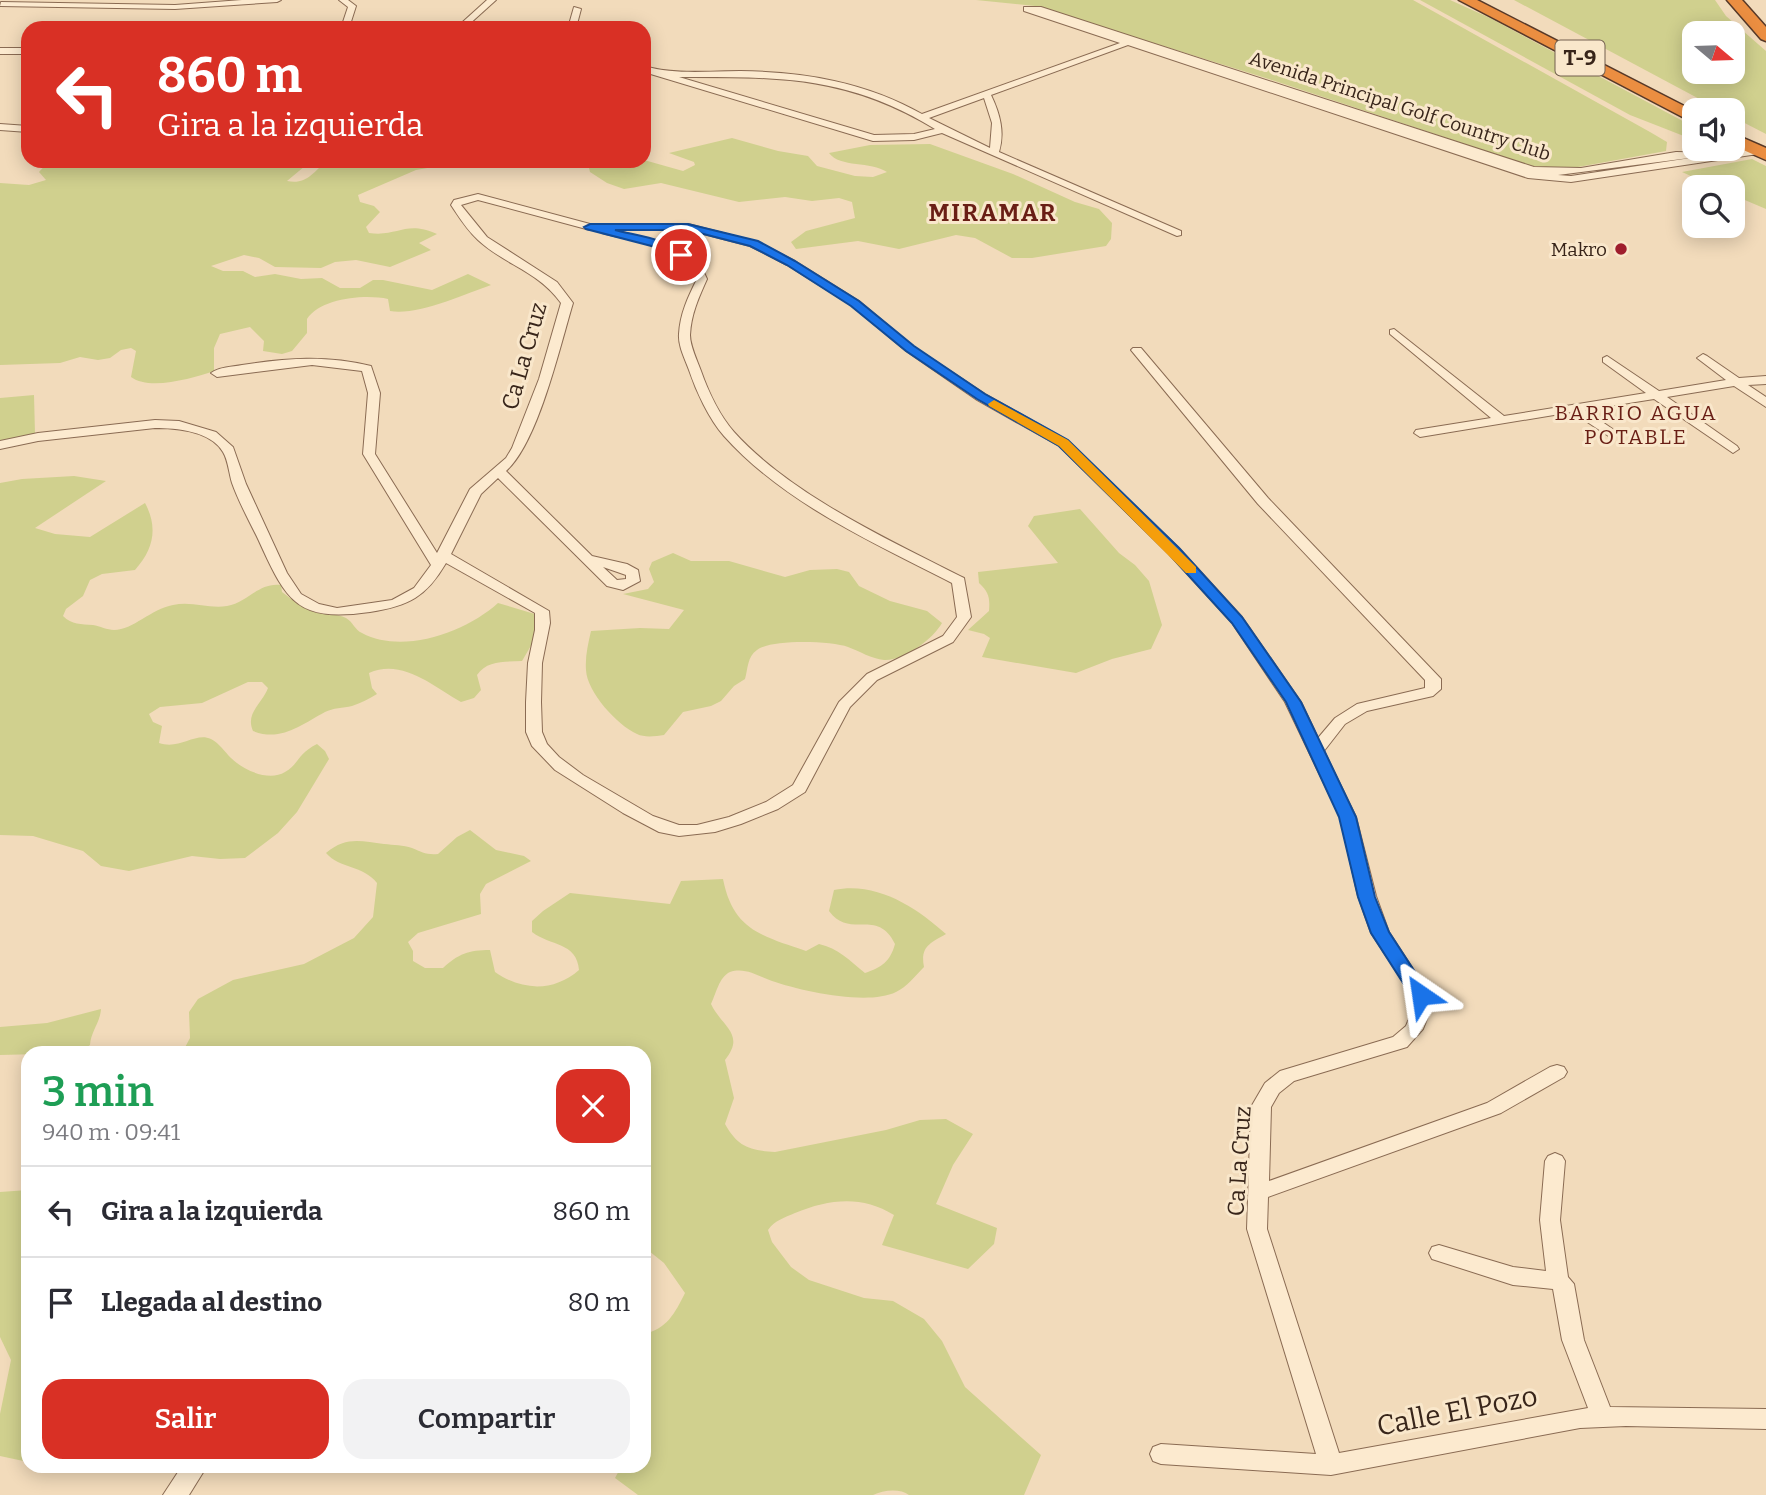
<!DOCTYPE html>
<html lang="es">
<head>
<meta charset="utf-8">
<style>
	body { margin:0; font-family:Bitter,serif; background:#f2f2f3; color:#2b2b33; height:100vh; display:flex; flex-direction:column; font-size:26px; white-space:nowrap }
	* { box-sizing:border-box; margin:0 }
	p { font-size:23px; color:#7c7c81 }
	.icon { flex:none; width:38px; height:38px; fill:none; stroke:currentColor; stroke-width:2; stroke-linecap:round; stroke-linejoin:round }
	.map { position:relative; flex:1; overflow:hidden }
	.panel { position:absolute; left:21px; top:1046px; width:630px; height:427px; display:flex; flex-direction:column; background:#fff; border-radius:21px; box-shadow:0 4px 18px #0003 }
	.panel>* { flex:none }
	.hud { position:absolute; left:21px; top:21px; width:630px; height:147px; border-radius:21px; box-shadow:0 4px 18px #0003; background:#d93025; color:#fff; overflow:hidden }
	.needle { width:46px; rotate:109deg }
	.controls { position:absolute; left:1682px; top:21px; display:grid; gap:14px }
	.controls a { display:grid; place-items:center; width:63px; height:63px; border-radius:14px; background:#fff; box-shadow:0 4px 18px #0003; font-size:35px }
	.pin { position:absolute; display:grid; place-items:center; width:60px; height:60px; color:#fff; margin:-30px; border:4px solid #fff; border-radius:50%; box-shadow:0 2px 7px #0007 }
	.me { position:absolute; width:77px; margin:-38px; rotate:328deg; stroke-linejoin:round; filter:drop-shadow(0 0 5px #0008) }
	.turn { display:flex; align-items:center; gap:24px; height:147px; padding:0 21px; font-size:32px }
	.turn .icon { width:91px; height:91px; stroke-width:2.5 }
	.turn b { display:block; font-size:49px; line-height:60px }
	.round { display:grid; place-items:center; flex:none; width:74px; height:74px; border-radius:21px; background:#f2f2f3 }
	.head { display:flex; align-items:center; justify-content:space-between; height:119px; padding:0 21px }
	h1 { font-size:42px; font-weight:600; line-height:52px; color:#1e9e55 }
	.action { display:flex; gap:14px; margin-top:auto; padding:14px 21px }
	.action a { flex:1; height:80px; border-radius:21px; background:#d93025; color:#fff; font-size:28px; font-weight:600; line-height:80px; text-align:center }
	.action a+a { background:#f2f2f3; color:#2b2b33 }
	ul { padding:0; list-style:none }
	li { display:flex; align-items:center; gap:21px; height:91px; padding:0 21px; border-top:2px solid #e1e1e2 }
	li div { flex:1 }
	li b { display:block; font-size:26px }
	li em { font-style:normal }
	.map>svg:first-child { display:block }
	.green { fill:#d0d08e; fill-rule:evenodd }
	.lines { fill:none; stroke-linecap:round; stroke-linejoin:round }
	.street-casing { stroke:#8a6b53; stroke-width:2 }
	.highway-casing { stroke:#573928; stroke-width:3 }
	.street { fill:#fceacf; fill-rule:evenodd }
	.highway { fill:#eb8e41; fill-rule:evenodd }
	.route { fill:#1a73e8; stroke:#114b97; stroke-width:2 }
	.slow { fill:#f59e0b }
	.poi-dot { fill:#9f1e2d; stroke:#f9e7cb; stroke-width:2.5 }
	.labels { text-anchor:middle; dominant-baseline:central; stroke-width:6; stroke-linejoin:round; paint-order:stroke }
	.far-street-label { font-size:19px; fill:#38251a; stroke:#f9e7cb }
	.far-poi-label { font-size:19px; fill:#38251a; stroke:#f9e7cb; text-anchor:end }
	.shield { fill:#f9e7cb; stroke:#725f4f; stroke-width:2 }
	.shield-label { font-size:21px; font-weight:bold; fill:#38251a }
	.far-neighbourhood-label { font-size:21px; letter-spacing:2px; fill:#691e15; stroke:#f9e7cb }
	.street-label { font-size:23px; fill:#38251a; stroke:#f9e7cb }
	.far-district-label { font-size:24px; font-weight:bold; letter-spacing:2px; fill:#691e15; stroke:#f9e7cb }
	.near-street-label { font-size:28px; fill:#38251a; stroke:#f9e7cb }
</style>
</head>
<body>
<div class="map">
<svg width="1766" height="1495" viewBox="0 0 1766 1495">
	<rect width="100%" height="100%" fill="#f2dbbb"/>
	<g class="green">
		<path d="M 976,0 L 1413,0 L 1650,132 L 1667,142 L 1666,151 L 1567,169 L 1531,166 L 1275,81 L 1035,6 Z"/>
		<path d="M 1420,0 L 1450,0 L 1490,18 L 1694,127 L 1694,140 L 1630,115 Z"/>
		<path d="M 1514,0 L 1715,0 L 1726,16 L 1766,51 L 1766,134 L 1733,117 L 1732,110 L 1720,110 ZM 1694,33 L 1732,33 L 1732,72 L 1694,72 Z"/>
		<path d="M 732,138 L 778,151 L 808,156 L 817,166 L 855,176 L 873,177 L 887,172 C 871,161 840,168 829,153 L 870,145 L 930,144 L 1013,174 L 1075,202 L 1099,209 L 1112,223 L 1111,239 L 1106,246 L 1032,258 L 1012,258 L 975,238 L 956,235 L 899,249 L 858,241 L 796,249 L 791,242 L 806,231 L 855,218 L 852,202 L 839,198 L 812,201 L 785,197 L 739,202 L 661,183 L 624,189 L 607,183 L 590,172 L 589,168 L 595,161 L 644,160 L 683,171 L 695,165 L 694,162 L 669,153 Z"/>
		<path d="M 1752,159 L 1766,166 L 1766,209 L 1733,195 L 1732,187 L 1715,187 L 1682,172 Z"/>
		<path d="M 49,161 L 311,161 L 287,181 C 306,185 313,173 326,161 L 467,161 L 416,170 L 358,195 L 360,202 L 374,206 L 380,212 L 366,227 L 369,233 C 399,237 405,220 437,234 L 419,243 L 431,250 L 390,267 L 356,260 L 335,262 L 321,268 L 275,267 L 259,258 L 244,255 L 211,266 L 223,271 L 243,271 L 255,277 L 275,274 L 301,279 L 322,278 L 340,288 L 360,288 L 373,280 L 383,280 L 432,290 L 468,274 L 491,285 C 465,294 417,316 390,311 L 388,299 C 365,294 321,298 307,319 L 307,333 L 292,351 L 282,354 L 263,351 L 264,341 L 250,327 L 220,334 L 214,348 L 214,371 C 193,378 150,391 131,377 L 136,351 L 131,348 L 121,350 L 110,358 L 98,360 L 80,357 L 60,363 L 0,365 L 0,183 L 29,185 L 46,180 L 39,172 Z"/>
		<path d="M 34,395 L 35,434 L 0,441 L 0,398 Z"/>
		<path d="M 74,476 L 106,481 L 35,528 L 55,534 L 90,537 L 145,503 C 158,527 154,549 135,570 L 102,574 L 90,580 L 83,596 L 66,609 L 63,616 C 72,625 81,624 93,625 C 100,626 107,630 114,630 C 133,630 151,609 173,605 C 192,601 209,609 227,606 C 248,602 259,582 281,585 L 282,592 C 293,600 302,608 315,612 C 325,615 337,613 346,618 C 353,622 355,630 362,633 C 403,655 466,632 498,603 L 538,615 L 536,637 L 522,661 C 505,662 487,660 477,675 L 481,690 L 474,698 L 461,702 C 433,686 402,658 369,673 L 372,688 L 377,694 C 369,699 361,703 352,706 C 343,708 333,708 325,712 C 301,725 281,742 253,731 C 245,713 262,704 268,688 L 262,682 L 248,682 L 202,703 L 160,707 L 149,714 L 153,722 L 162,726 L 159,743 C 180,750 195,732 211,739 C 219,743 225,752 231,758 C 243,770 269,782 285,772 C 299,764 297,754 317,744 L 325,751 L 329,759 L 297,812 L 278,833 L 245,858 L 220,859 L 192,856 L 129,871 L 101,866 L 83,851 L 33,836 L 0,835 L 0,483 L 22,479 Z"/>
		<path d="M 1080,509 L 1119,553 L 1135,565 L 1149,581 L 1162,625 L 1151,649 L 1112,659 L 1076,673 L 982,657 L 990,638 L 984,634 L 968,630 L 989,611 C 990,598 989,592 979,583 L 978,572 L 1058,563 L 1028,526 L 1034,516 Z"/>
		<path d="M 673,553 L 691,561 L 729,561 L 785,577 L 810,570 L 837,569 L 849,572 L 859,586 L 890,601 L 927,611 L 942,623 C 933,639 904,661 884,660 C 872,659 859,651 848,647 C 831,641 771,639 757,650 C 747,657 748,669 745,679 L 734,686 L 721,701 L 711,706 L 683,712 L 664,735 C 656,736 645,738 637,734 C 617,725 587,692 586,670 C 585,657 588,644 591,631 L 640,628 L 669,629 L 684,610 L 623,594 L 648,589 L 654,582 L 649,569 L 652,562 Z"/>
		<path d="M 470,830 L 496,850 L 524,856 L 531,861 L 486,884 L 480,894 L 481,914 L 418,933 L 408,942 L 413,951 L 413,961 L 425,968 L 443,968 C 458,954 469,950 490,950 L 495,972 C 522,991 554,992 579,970 C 577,942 550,946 532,932 L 532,921 L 543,911 L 570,893 L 670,904 L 681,881 L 723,879 C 733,930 762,936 806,951 L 819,944 C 838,948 850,961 865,973 C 882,967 890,962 895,944 C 877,907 850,940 829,911 L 834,890 C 876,881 916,907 946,934 C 930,943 920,947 924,967 C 915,976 907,987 896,992 C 868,1006 801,991 772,981 C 758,976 745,967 730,972 C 719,977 716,994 711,1004 C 722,1027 746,1034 725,1060 L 734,1098 L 725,1124 C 738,1147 749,1150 775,1152 L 886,1130 L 920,1120 L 946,1119 L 973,1134 L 953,1165 L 936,1204 L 997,1228 L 994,1244 L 968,1269 L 882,1245 L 894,1215 C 862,1195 829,1199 795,1213 C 784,1218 775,1220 768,1230 L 772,1242 L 791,1267 L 809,1280 L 864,1298 L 893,1301 L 924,1319 L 942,1341 L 965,1387 L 1041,1455 L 1024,1495 L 909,1495 C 900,1488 883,1490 873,1495 L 638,1495 L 615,1478 L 621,1467 L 644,1466 L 644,1334 C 667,1329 675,1313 685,1293 L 664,1263 L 644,1247 L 644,1054 L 182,1053 L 190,1038 L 189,1012 L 198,999 L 233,980 L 304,964 L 354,938 L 373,917 L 377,883 C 363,865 340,869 326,853 C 346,836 361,841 384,844 C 394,845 403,845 412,848 C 422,852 426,855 438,854 L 457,837 Z"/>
		<path d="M 101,1009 C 100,1023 91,1031 90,1045 L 79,1053 L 0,1055 L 0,1027 L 47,1023 Z"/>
		<path d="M 28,1190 L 28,1462 L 0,1456 L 0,1414 L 11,1360 L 0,1337 L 0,1192 Z"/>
	</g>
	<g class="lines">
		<defs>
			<g id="street">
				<path d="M 242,0 L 281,0 L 277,2 L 175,9 L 0,6 L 1,2 L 175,5 Z"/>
				<path d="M 339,0 L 348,0 L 356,6 L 349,28 L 341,28 L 348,7 Z"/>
				<path d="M 487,0 L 496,0 L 465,28 L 456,28 Z"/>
				<path d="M 574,7 L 581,9 L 576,28 L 568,28 Z"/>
				<path d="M 1027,7 L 1041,7 L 1534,167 L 1581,168 L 1676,152 L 1724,153 L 1758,148 L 1763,151 L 1758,154 L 1571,182 L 1528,178 L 1128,45 L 991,95 C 1000,114 1005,132 999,152 L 1181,231 L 1181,235 L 1177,236 L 942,133 L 914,140 L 873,141 L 644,72 L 644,66 C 675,75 708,71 740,71 C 805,72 865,82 922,114 L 1120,43 L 1024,11 L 1024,7 ZM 679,77 C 778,77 847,75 935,129 L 914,134 L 874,135 ZM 984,98 L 992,123 L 990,148 L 929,118 ZM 1697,157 L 1571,176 L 1558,175 Z"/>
				<rect x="0" y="48" width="28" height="6"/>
				<path d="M 0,124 L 28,126 L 28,132 L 0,130 Z"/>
				<path d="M 478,194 L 590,224 L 688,224 L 758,242 L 795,261 L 859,301 L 914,347 L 985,394 L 1067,440 L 1179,548 L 1242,617 L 1301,702 L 1318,738 L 1335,718 L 1357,704 L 1425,688 L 1425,680 L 1258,504 L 1131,350 L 1133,348 L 1141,348 L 1268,498 L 1441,679 L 1441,689 L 1433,696 L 1367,711 L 1345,724 L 1324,751 L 1356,817 L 1376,896 L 1389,932 L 1430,995 L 1431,1009 L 1423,1029 L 1407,1047 L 1294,1081 L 1279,1093 L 1271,1107 L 1269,1181 L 1487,1103 L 1550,1067 L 1557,1065 L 1564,1067 L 1567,1072 L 1564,1077 L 1501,1113 L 1268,1197 L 1267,1229 L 1339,1453 L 1588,1408 L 1562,1340 L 1553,1289 L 1513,1285 L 1432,1259 L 1429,1253 L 1432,1247 L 1439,1245 L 1513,1267 L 1546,1271 L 1540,1220 L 1545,1161 L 1548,1156 L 1555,1153 L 1562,1156 L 1565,1161 L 1560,1220 L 1568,1277 L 1574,1284 L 1584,1340 L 1610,1407 L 1766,1409 L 1766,1429 L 1626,1426 L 1580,1428 L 1331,1475 L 1161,1464 L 1153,1461 L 1150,1454 L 1153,1447 L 1161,1444 L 1316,1454 L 1247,1229 L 1251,1107 L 1265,1083 L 1280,1071 L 1393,1037 L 1406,1026 L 1413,1009 L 1412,995 L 1371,933 L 1358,896 L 1340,817 L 1285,702 L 1232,623 L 1169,554 L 1059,446 L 977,400 L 906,351 L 851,305 L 787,265 L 750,246 L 688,230 L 615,230 L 671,245 L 699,262 L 707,279 C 699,297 691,314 690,335 C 690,346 697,360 701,371 C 708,391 720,416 734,432 C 791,495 889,540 964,578 L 971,617 L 953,642 L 877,680 L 850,707 L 805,792 L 778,809 L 741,824 L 715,832 L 679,836 L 659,832 L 623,813 L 555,770 L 532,746 L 526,732 L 526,702 L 528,663 L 535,630 L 535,613 L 446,563 C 426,597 409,606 370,612 C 298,622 287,603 259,541 C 250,522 239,503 232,483 C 229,473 228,460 223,452 C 211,431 176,428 155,428 L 38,441 L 0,449 L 0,441 L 38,433 L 155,420 L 179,421 L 216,432 L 233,447 L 246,484 L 287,573 L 301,594 L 319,604 L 337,608 L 392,600 L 414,588 L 431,565 L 363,454 L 368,393 L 362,371 L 312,365 L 217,377 L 211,373 C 219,367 232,367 242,365 C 286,358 327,355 371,366 L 380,393 L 375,454 L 437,553 L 470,489 L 506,458 L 512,448 L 539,379 L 561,303 C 538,271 505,265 478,240 C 467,230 459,217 451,205 L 454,200 ZM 478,200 L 590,230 L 601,230 L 602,233 C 635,242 681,246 697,279 C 688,297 680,314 679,334 C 678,346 685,359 689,370 C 696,391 709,419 724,436 C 784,503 874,543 952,583 L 957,617 L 943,636 L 867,674 L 839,702 L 793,785 L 766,802 L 729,817 L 697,825 L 679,825 L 653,816 L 583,775 L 559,757 L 547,744 L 542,732 L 541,702 L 542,663 L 550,623 L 549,611 L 451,554 L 481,494 L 498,478 L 607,586 L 623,590 L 640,581 L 638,570 L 627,564 L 592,556 L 506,471 C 538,443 560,346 573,303 L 557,282 L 487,237 L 461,205 ZM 603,567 L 626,575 L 626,579 L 617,580 Z"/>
				<path d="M 1394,329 L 1504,416 L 1646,393 L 1603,362 L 1603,358 L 1607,356 L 1659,391 L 1726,380 L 1697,358 L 1703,354 L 1707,356 L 1739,378 L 1766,376 L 1766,384 L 1748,385 L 1766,397 L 1766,407 L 1734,386 L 1667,397 L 1737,446 L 1739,449 L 1733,453 L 1654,399 L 1585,410 L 1614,430 L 1616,433 L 1610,437 L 1572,412 L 1420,437 L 1414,433 L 1416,430 L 1491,418 L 1390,334 L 1390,330 Z"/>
				<path d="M 182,1466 L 207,1466 L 189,1495 L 163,1495 Z"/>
			</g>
			<g id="highway">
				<path d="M 1459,0 L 1477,0 L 1694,111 L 1694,123 Z"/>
				<path d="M 1727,0 L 1742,0 L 1766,27 L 1766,41 L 1761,39 Z"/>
				<path d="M 1732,133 L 1766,148 L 1766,160 L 1732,145 Z"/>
			</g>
		</defs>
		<use href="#street" class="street-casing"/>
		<use href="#highway" class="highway-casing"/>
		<use href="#street" class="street"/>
		<use href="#highway" class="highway"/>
	</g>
	<path class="route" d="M 590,224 L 688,224 L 758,241 L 795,261 L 859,301 L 914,346 L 985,394 L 1068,440 L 1179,548 L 1242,617 L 1301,702 L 1356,817 L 1375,897 L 1389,932 L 1430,995 L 1427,1000 L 1414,1000 L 1371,933 L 1358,897 L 1339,817 L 1286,702 L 1232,623 L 1169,554 L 1059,446 L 977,399 L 906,351 L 851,306 L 787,265 L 750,246 L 688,230 L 615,230 C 638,236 668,239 687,255 L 681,259 L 663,249 L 586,229 L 584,227 Z"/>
	<path class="slow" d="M 994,400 L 1068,440 L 1196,567 L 1196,573 L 1186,573 L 1059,446 L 989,406 L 988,404 Z"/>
	<circle class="poi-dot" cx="1621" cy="249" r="7"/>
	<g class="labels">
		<g class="far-street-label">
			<text transform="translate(1400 106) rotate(18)">Avenida Principal Golf Country Club</text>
		</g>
		<g class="far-poi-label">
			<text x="1607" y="249">Makro</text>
		</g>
		<rect class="shield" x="1555.5" y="40.5" width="49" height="35" rx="5"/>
		<g class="shield-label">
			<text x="1580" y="58">T-9</text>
		</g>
		<g class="far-neighbourhood-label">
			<text x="1636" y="413">BARRIO AGUA<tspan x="1636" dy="24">POTABLE</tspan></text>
		</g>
		<g class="street-label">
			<text transform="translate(524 356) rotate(-74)">Ca La Cruz</text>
			<text transform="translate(1239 1161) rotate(-86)">Ca La Cruz</text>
		</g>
		<g class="far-district-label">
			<text x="993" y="213">MIRAMAR</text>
		</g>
		<g class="near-street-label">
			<text transform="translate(1457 1411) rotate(-11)">Calle El Pozo</text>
		</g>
	</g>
</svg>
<div class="controls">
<a><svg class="needle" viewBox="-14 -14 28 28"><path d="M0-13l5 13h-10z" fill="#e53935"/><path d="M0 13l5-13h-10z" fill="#7c7c81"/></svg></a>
<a><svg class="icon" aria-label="sound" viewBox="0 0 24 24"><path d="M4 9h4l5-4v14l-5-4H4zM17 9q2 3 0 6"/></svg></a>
<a><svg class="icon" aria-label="search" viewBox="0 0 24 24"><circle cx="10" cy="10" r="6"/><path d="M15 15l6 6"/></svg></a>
</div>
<div class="pin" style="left:681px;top:255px;background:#d93025"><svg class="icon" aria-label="arrive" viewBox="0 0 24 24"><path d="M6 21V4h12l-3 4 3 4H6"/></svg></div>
<svg class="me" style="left:1421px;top:995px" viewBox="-20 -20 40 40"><path d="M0-17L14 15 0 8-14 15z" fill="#1a73e8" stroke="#fff" stroke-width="4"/></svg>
<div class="hud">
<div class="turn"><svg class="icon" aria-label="left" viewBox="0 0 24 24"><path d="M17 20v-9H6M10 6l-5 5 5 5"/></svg><div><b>860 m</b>Gira a la izquierda</div></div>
</div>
<section class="panel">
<div class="head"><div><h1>3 min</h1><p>940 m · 09:41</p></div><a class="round" style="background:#d93025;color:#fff"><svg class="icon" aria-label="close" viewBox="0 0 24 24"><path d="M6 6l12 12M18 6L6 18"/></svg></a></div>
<ul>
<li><svg class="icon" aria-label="left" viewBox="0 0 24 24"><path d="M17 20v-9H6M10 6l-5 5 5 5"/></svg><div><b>Gira a la izquierda</b></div><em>860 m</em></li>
<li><svg class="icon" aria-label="arrive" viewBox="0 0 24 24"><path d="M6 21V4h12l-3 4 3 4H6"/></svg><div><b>Llegada al destino</b></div><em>80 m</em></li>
</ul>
<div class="action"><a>Salir</a><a>Compartir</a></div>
</section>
</div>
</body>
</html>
